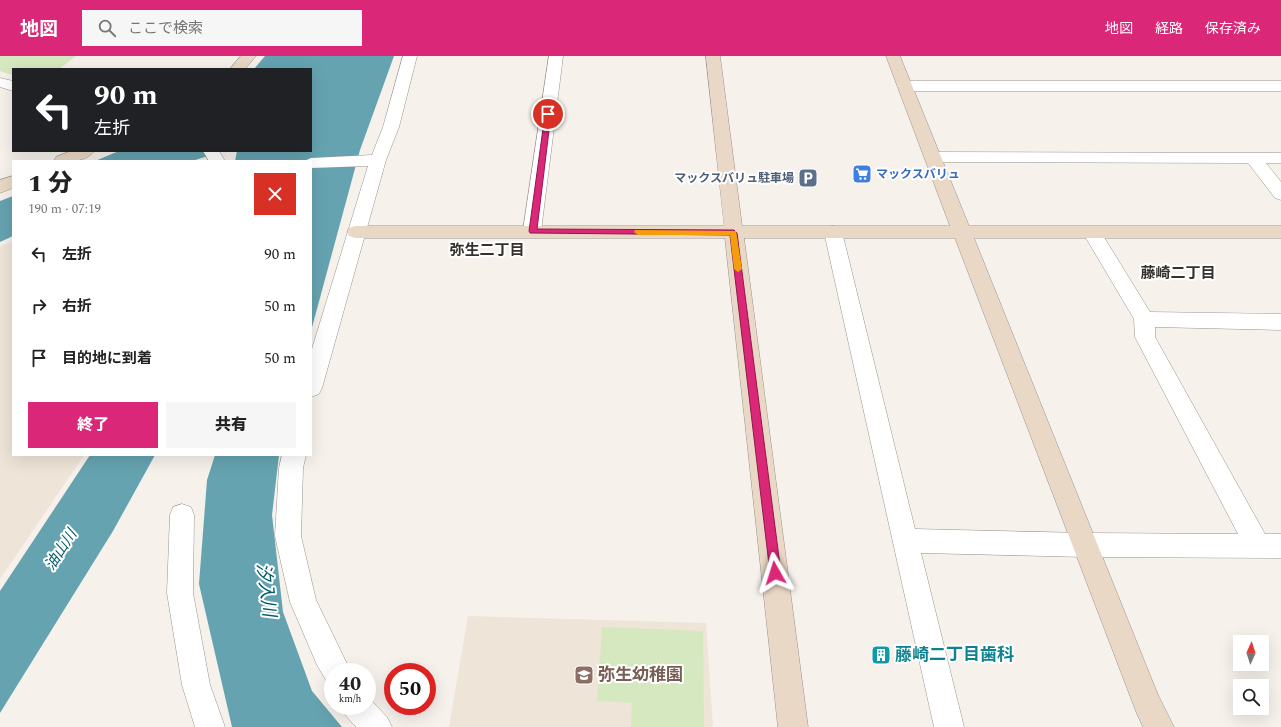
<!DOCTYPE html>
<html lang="ja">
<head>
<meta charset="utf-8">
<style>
	body { margin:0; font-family:Spectral,"Noto Sans JP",serif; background:#f6f6f6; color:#222; height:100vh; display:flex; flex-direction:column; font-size:15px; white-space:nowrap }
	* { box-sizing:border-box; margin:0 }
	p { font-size:13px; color:#767676 }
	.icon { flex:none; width:22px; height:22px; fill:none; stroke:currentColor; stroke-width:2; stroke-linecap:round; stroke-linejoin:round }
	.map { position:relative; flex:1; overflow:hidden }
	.details { position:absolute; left:12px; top:104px; width:300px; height:296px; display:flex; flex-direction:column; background:#fff; border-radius:0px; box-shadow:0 4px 16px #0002 }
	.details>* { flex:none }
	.top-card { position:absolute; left:12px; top:12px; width:300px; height:84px; border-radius:0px; box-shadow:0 4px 16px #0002; background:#202124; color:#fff; overflow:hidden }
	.needle { width:26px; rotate:3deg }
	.tools { position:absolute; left:1233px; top:579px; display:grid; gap:8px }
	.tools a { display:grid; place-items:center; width:36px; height:36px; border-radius:0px; background:#fff; box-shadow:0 4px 16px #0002; font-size:20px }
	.speed { position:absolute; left:324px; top:607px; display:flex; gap:8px; font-size:20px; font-weight:700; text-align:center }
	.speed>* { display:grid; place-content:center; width:52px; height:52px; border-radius:50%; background:#fff; box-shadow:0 4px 16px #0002; line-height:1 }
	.speed small { font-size:10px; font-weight:400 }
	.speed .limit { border:6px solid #d22; background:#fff; color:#111 }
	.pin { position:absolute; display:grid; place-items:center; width:34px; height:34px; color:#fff; margin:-17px; border:2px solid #fff; border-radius:50%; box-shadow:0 1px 4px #0007 }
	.me { position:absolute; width:44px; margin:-22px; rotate:354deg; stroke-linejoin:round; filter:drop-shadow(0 0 3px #0008) }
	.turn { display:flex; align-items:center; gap:14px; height:84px; padding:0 16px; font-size:18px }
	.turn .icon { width:52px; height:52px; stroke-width:2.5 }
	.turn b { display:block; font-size:28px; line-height:34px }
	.round { display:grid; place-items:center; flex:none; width:42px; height:42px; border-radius:0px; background:#f6f6f6 }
	.summary { display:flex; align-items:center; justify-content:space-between; height:68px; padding:0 16px }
	h1 { font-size:24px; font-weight:800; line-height:30px }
	.primary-button { display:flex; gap:8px; margin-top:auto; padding:8px 16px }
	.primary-button a { flex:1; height:46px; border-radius:0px; background:#db2777; color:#fff; font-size:16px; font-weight:800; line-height:46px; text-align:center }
	.primary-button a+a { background:#f6f6f6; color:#222 }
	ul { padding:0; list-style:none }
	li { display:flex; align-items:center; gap:12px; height:52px; padding:0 16px }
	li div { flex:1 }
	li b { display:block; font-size:15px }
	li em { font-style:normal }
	header { display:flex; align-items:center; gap:24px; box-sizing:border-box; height:56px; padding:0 20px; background:#db2777; color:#fff }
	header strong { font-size:19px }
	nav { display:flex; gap:22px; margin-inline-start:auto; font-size:14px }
	.search { width:280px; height:36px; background:#f6f6f6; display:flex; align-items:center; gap:10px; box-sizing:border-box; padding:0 14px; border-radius:0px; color:#767676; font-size:15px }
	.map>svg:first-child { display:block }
	.built { fill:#eee4d8 }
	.green { fill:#d6e8bf }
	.water { fill:#65a3b0 }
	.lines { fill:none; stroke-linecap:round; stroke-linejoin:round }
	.street-casing { stroke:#98938e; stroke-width:1 }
	.secondary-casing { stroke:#98938e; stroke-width:1 }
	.street { fill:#fff; fill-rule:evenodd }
	.secondary { fill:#e9d8c5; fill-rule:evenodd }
	.route { fill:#db2777; stroke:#8e194d }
	.slow { fill:#f59e0b }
	.labels { text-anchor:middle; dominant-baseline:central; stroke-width:4; stroke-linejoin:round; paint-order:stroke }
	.far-shop-label { font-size:12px; font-weight:bold; fill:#366cbe; stroke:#fff; text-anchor:start }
	.far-service-label { font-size:12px; font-weight:bold; fill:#4e5e75; stroke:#fff; text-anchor:end }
	.neighbourhood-label { font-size:15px; font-weight:bold; fill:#35312d; stroke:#fff }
	.water-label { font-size:15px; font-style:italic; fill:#005e6c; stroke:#fff }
	.near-culture-label { font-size:17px; font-weight:bold; fill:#0d838f; stroke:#fff; text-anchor:start }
	.near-education-label { font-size:17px; font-weight:bold; fill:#785e54; stroke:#fff; text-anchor:start }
	.near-water-label { font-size:18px; font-style:italic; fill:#005e6c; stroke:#fff }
</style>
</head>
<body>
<header>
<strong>地図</strong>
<div class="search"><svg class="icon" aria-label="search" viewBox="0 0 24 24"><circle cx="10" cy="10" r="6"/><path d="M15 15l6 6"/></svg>ここで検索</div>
<nav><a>地図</a><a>経路</a><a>保存済み</a></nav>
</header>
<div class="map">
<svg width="1281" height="671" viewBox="0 0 1281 671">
	<rect width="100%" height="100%" fill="#f6f1eb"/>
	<g class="built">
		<path d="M 13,185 L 13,399 L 84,399 L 0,523 L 0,190 Z"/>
		<path d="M 468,560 L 706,567 L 713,671 L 449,671 Z"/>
	</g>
	<g class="green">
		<path d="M 0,0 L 76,0 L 59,13 L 13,13 L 13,19 L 0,15 Z"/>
		<path d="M 602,571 L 703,575 L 704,671 L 631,671 L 632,647 L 597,645 Z"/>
	</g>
	<g class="water">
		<path d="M 265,0 L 394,0 L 360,94 L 311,275 L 311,105 L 235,105 L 237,95 L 311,95 L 311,13 L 254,13 Z"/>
		<path d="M 119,95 L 224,95 L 192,105 L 95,105 Z"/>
		<path d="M 13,140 L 13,180 L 0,186 L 0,145 Z"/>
		<path d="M 90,399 L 155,399 L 113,475 L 0,657 L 0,535 Z"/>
		<path d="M 215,399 L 279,399 L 272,459 L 283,556 L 312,635 L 342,671 L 232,671 L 199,528 L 207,424 Z"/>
	</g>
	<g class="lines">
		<defs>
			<g id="street">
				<path d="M 403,0 L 417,0 L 399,71 L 386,104 L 322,332 L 319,338 L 311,341 L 311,296 L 368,110 L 311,112 L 311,105 L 304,105 L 311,102 L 372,99 L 383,71 Z"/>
				<path d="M 549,0 L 563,0 L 541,175 L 538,179 L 532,181 L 526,179 L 523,175 Z"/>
				<path d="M 0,22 L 13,25 L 13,35 L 0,31 Z"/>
				<path d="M 905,25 L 1281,25 L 1281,35 L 905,35 L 900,33 L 897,30 L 900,27 Z"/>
				<path d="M 203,95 L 219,95 L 225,105 L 209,105 Z"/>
				<path d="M 933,96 L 1281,97 L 1281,107 L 1266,107 L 1281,126 L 1281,144 L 1275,142 L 1248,107 L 933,106 L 927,105 L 925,101 L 927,97 Z"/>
				<path d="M 833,170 L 840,172 L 842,176 L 915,473 L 1085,477 L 1238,478 L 1135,281 L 1134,263 L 1083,177 L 1085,173 L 1092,171 L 1099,173 L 1150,256 L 1281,258 L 1281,274 L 1155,271 L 1155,281 L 1265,478 L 1281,478 L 1281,502 L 1085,501 L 921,497 L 964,671 L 934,671 L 824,176 L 826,172 Z"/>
				<path d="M 282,399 L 306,399 L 303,412 L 301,480 L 316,544 L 351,616 L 333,616 L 333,629 L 327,626 L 317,609 L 290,546 L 275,480 L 279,412 Z"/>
				<path d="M 182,448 L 191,451 L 194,459 L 193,537 L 210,629 L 225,671 L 195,671 L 182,629 L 167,537 L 170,459 L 173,451 Z"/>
				<path d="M 367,640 L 387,661 L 392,671 L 356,671 L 346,660 L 341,650 L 367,650 Z"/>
			</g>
			<g id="secondary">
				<path d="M 241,0 L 256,0 L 245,13 L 230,13 Z"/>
				<path d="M 706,0 L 720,0 L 742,170 L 950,170 L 886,0 L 900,0 L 969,170 L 1281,170 L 1281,182 L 974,182 L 1158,639 L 1174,671 L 1143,671 L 1137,658 L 955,182 L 744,182 L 808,671 L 778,671 L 725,182 L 356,182 L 349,180 L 347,176 L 349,172 L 356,170 L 724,170 Z"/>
				<path d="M 71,95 L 94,95 C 86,107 67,105 54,105 L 56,101 Z"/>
				<path d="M 13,120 L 13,132 L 0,137 L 0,124 Z"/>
			</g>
		</defs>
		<use href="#street" class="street-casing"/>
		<use href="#secondary" class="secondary-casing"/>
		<use href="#street" class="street"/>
		<use href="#secondary" class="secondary"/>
	</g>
	<path class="route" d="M 548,56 L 551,58 L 537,173 L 734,174 L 737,177 L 781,517 L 779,521 L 775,523 L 771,521 L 770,517 L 730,179 L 530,177 L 529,175 L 545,58 Z"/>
	<path class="slow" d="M 635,174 L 736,175 L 742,213 L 738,216 L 734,213 L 730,179 L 638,179 L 634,176 Z"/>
	<defs>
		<symbol id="supermarket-square" viewBox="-11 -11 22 22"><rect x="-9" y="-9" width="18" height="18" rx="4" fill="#3f7fe0" stroke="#fff"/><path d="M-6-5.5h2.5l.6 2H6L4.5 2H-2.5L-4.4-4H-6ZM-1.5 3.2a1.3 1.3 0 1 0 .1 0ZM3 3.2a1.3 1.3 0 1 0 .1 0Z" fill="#fff"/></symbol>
		<symbol id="parking-square" viewBox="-11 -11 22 22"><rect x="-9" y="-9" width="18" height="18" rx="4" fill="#5c6f8a" stroke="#fff"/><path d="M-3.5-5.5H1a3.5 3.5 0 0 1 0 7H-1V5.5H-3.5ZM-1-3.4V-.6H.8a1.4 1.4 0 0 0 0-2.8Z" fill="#fff"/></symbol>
		<symbol id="building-square" viewBox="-11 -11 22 22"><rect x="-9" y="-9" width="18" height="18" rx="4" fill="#0f9aa8" stroke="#fff"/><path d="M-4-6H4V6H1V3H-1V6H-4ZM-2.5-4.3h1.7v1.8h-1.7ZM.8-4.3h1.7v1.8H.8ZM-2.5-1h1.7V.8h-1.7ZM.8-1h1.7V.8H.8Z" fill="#fff"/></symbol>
		<symbol id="school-square" viewBox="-11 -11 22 22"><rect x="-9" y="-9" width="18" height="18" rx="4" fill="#8d6e63" stroke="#fff"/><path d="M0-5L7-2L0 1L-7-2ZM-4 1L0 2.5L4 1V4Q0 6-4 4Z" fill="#fff"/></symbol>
	</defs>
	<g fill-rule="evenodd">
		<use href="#supermarket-square" x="851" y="107" width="22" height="22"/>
		<use href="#parking-square" x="797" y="111" width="22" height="22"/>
		<use href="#building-square" x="870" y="588" width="22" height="22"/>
		<use href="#school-square" x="573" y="608" width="22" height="22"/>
	</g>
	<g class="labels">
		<g class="far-shop-label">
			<text x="876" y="118">マックスバリュ</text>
		</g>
		<g class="far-service-label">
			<text x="794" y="122">マックスバリュ駐車場</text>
		</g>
		<g class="neighbourhood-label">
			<text x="487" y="194">弥生二丁目</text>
			<text x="1178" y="217">藤崎二丁目</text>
		</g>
		<g class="water-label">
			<text transform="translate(61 494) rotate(-57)">油山川</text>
		</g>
		<g class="near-culture-label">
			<text x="895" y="599">藤崎二丁目歯科</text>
		</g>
		<g class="near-education-label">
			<text x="598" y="619">弥生幼稚園</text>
		</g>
		<g class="near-water-label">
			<text transform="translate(266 534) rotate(83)">汐入川</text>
		</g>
	</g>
</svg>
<div class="tools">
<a><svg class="needle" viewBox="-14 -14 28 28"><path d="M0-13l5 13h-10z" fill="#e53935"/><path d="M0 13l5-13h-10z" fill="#767676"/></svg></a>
<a><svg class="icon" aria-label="search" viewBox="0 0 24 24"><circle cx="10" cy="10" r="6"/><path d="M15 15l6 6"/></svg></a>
</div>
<div class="speed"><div>40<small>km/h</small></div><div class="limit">50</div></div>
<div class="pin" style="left:548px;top:58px;background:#d93025"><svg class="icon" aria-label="arrive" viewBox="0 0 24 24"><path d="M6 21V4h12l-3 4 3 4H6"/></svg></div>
<svg class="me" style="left:775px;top:517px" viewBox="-20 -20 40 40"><path d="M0-17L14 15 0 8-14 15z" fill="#db2777" stroke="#fff" stroke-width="4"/></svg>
<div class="top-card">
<div class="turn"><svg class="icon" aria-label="left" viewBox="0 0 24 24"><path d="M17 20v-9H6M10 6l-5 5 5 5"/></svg><div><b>90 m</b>左折</div></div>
</div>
<section class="details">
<div class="summary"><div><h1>1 分</h1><p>190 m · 07:19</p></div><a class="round" style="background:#d93025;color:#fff"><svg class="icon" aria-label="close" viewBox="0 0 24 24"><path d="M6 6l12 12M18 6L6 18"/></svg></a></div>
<ul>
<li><svg class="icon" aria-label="left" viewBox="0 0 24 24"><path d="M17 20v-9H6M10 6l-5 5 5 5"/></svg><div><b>左折</b></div><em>90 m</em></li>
<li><svg class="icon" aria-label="right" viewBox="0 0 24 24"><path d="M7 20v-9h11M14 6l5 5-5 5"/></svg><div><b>右折</b></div><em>50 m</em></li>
<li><svg class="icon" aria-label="arrive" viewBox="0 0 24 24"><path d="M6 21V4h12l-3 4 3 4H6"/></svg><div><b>目的地に到着</b></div><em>50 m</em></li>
</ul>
<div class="primary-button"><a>終了</a><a>共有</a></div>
</section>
</div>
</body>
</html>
